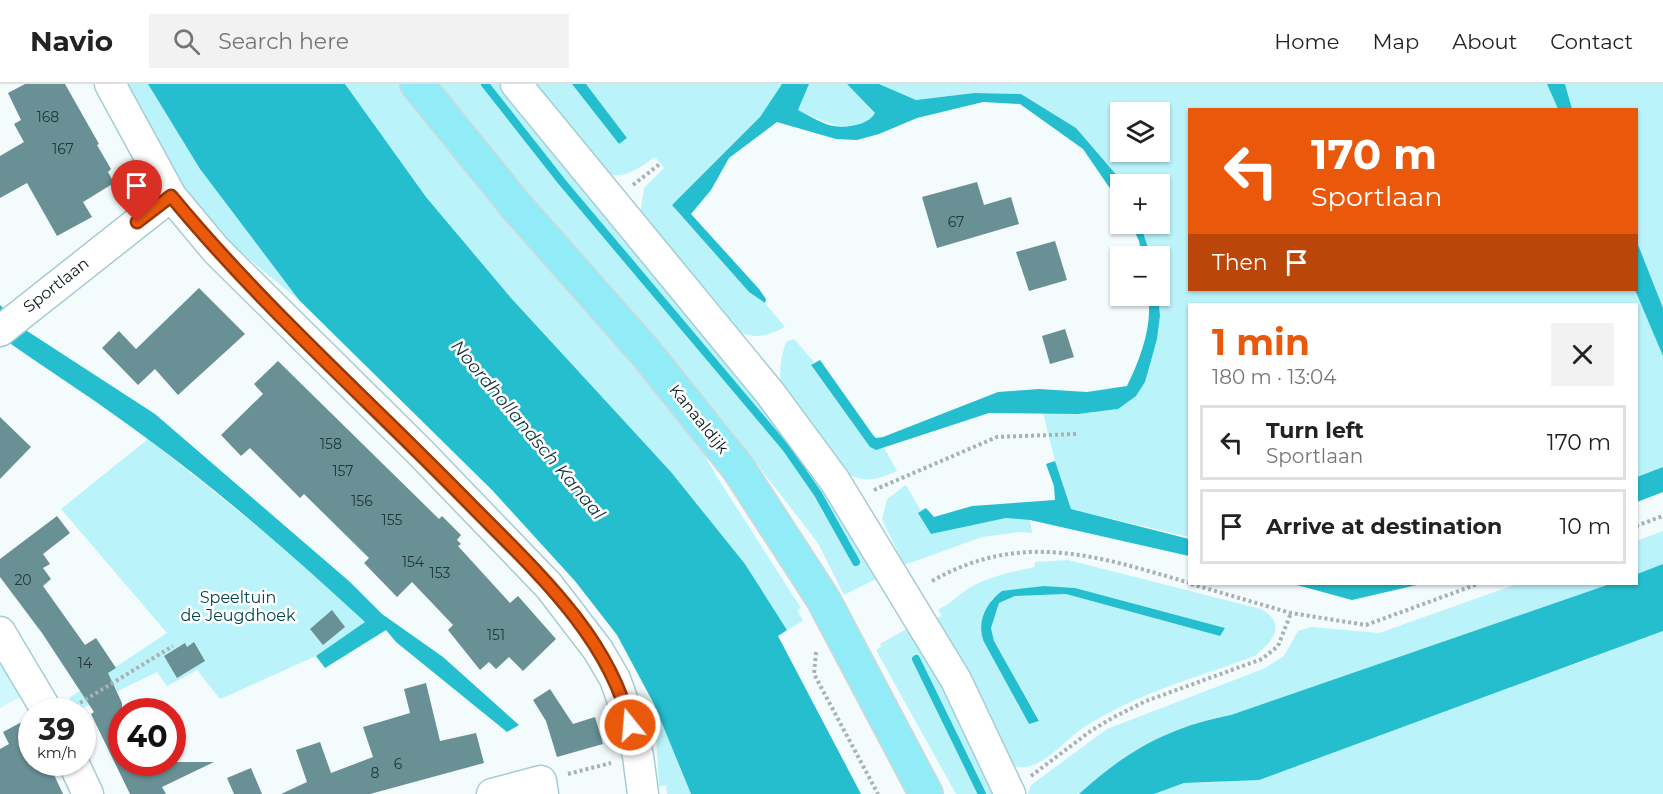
<!DOCTYPE html>
<html lang="en">
<head>
<meta charset="utf-8">
<style>
	body { margin:0; font-family:Montserrat,sans-serif; background:#f2f2f2; color:#222; height:100vh; display:flex; flex-direction:column; font-size:22px; white-space:nowrap }
	* { box-sizing:border-box; margin:0 }
	p { font-size:20px; color:#767676 }
	.icon { flex:none; width:33px; height:33px; fill:none; stroke:currentColor; stroke-width:2; stroke-linecap:round; stroke-linejoin:round }
	.map { position:relative; flex:1; overflow:hidden }
	.panel { position:absolute; left:1188px; top:219px; width:450px; height:282px; display:flex; flex-direction:column; background:#fff; border-radius:0px; box-shadow:0 2px 4px #0004 }
	.panel>* { flex:none }
	.guide { position:absolute; left:1188px; top:24px; width:450px; height:183px; border-radius:0px; box-shadow:0 2px 4px #0004; background:#ea580c; color:#fff; overflow:hidden }
	.tools { position:absolute; left:1110px; top:18px; display:grid; gap:12px }
	.tools a { display:grid; place-items:center; width:60px; height:60px; border-radius:0px; background:#fff; box-shadow:0 2px 4px #0004; font-size:30px }
	.speed { position:absolute; left:18px; top:614px; display:flex; gap:12px; font-size:30px; font-weight:700; text-align:center }
	.speed>* { display:grid; place-content:center; width:78px; height:78px; border-radius:50%; background:#fff; box-shadow:0 2px 4px #0004; line-height:1 }
	.speed small { font-size:15px; font-weight:400 }
	.speed .limit { border:9px solid #d22; background:#fff; color:#111 }
	.pin { position:absolute; display:grid; place-items:center; width:51px; height:51px; color:#fff; margin:-62px -26px; border-radius:50% 50% 50% 0; rotate:-45deg; box-shadow:0 0 6px #0007 }
	.pin .icon { rotate:45deg }
	.me { position:absolute; width:66px; margin:-33px; rotate:343deg; stroke-linejoin:round; filter:drop-shadow(0 0 4px #0008) }
	.turn { display:flex; align-items:center; gap:21px; height:126px; padding:0 24px; font-size:27px }
	.turn .icon { width:78px; height:78px; stroke-width:2.5 }
	.turn b { display:block; font-size:42px; line-height:51px }
	.then { display:flex; align-items:center; height:57px; padding:0 24px; background:#0003; gap:12px; font-size:22px }
	.round { display:grid; place-items:center; flex:none; width:63px; height:63px; border-radius:0px; background:#f2f2f2 }
	.head { display:flex; align-items:center; justify-content:space-between; height:102px; padding:0 24px }
	h1 { font-size:36px; font-weight:700; line-height:45px; color:#ea580c }
	ul { padding:0; list-style:none }
	li { display:flex; align-items:center; gap:18px; height:75px; margin:0 12px 9px; padding:0 12px; border:3px solid #e0e0e0; border-radius:0px }
	li div { flex:1 }
	li b { display:block; font-size:22px }
	li em { font-style:normal }
	header { display:flex; align-items:center; gap:36px; box-sizing:border-box; height:84px; padding:0 30px; background:#fff; border-bottom:2px solid #e0e0e0 }
	header strong { font-size:28px }
	nav { display:flex; gap:33px; margin-inline-start:auto; font-size:21px }
	.search { width:420px; height:54px; background:#f2f2f2; display:flex; align-items:center; gap:15px; box-sizing:border-box; padding:0 21px; border-radius:0px; color:#767676; font-size:22px }
	.map>svg:first-child { display:block }
	.built { fill:#cff8fe }
	.green { fill:#bbf3fb; fill-rule:evenodd }
	.water { fill:#24becf }
	.lines { fill:none; stroke-linecap:round; stroke-linejoin:round }
	.stream { stroke:#24becf; stroke-width:8 }
	.building { fill:#699095 }
	.minor-casing { stroke:#a5cdd3; stroke-width:33 }
	.major-casing { stroke:#d3d6d6; stroke-width:36 }
	.path { stroke:#a8b2b4; stroke-width:4; stroke-dasharray:3 3; stroke-linecap:butt }
	.minor { stroke:#fff; stroke-width:30 }
	.major { stroke:#92ecf7; stroke-width:33 }
	.route-casing { stroke:#983908; stroke-width:15 }
	.route { stroke:#ea580c; stroke-width:10 }
	.labels { text-anchor:middle; dominant-baseline:central; stroke-width:5; stroke-linejoin:round; paint-order:stroke }
	.number-label { font-size:14px; fill:#21373a }
	.street-label { font-size:16px; fill:#09191b; stroke:#fff }
	.park-label { font-size:16px; fill:#04464d; stroke:#fff }
	.water-label { font-size:18px; font-style:italic; fill:#1a3135; stroke:#fff }
</style>
</head>
<body>
<header>
<strong>Navio</strong>
<div class="search"><svg class="icon" aria-label="search" viewBox="0 0 24 24"><circle cx="10" cy="10" r="6"/><path d="M15 15l6 6"/></svg>Search here</div>
<nav><a>Home</a><a>Map</a><a>About</a><a>Contact</a></nav>
</header>
<div class="map">
<svg width="1663" height="710" viewBox="0 0 1663 710">
	<rect width="100%" height="100%" fill="#f3fbfd"/>
	<path class="built" d="M 0,572 L 26,610 L 0,624 Z"/>
	<g class="green">
		<path d="M 120,0 L 148,0 L 200,85 L 299,216 C 277,198 255,181 235,162 C 186,116 153,57 120,0 Z"/>
		<path d="M 345,0 L 399,0 L 475,99 L 691,347 L 717,393 L 801,524 L 797,526 L 803,537 L 787,546 L 745,480 L 671,388 L 511,214 L 426,113 Z"/>
		<path d="M 439,0 L 503,0 L 563,75 L 574,95 L 752,305 L 884,491 L 844,511 L 818,459 L 729,344 L 681,285 L 539,125 Z"/>
		<path d="M 529,0 L 572,0 L 619,60 L 627,54 L 586,0 L 782,0 L 760,33 L 672,121 L 749,208 L 765,219 L 785,243 C 766,253 756,255 736,247 L 640,130 L 644,104 L 664,84 L 655,73 C 638,84 628,95 605,90 Z"/>
		<path d="M 809,0 L 847,0 L 875,29 C 859,56 818,36 798,26 Z"/>
		<path d="M 879,0 L 1547,0 L 1558,25 L 1190,26 L 1190,206 L 1635,206 L 1663,272 L 1663,383 L 1637,393 L 1636,220 L 1190,220 L 1189,453 L 1071,425 L 1055,377 L 1043,329 L 1078,330 L 1118,325 L 1157,255 L 1160,233 L 1158,212 L 1160,172 L 1151,172 L 1140,140 L 1160,140 L 1160,100 L 1122,100 L 1076,44 L 1021,10 L 974,9 L 916,16 ZM 1120,28 L 1160,28 L 1160,68 L 1120,68 Z"/>
		<path d="M 1565,0 L 1663,0 L 1663,224 L 1637,158 L 1636,26 L 1572,25 Z"/>
		<path d="M 794,255 L 814,278 L 811,282 L 870,363 L 876,366 L 883,362 L 897,387 C 878,396 862,400 843,387 L 781,301 C 779,286 781,273 786,258 Z"/>
		<path d="M 148,355 L 288,467 L 366,538 L 316,572 L 220,615 L 197,586 L 167,602 L 157,588 L 77,627 L 69,614 L 167,549 L 61,425 Z"/>
		<path d="M 906,401 L 921,427 L 918,429 L 931,450 L 1006,434 L 1030,436 L 1032,449 L 1019,448 L 982,453 L 904,481 L 882,435 L 887,415 Z"/>
		<path d="M 1663,447 L 1663,480 L 1637,490 L 1636,457 Z"/>
		<path d="M 1068,476 L 1261,525 C 1289,541 1271,558 1255,572 C 1196,594 1133,610 1080,646 C 1062,659 1035,694 1010,680 L 936,535 L 942,532 L 938,526 C 949,520 957,513 966,506 C 985,493 1013,488 1035,483 L 1035,478 ZM 1044,502 L 1075,504 L 1225,544 L 1220,552 L 1066,510 L 1015,512 L 999,519 L 991,544 L 994,557 L 1039,636 L 1029,640 L 984,558 L 992,515 Z"/>
		<path d="M 1517,500 L 1610,500 L 1231,631 C 1168,643 1125,668 1079,710 L 1028,710 L 1031,701 L 1107,645 L 1263,585 L 1284,572 L 1298,547 L 1311,543 L 1379,549 Z"/>
		<path d="M 910,543 L 917,545 L 999,710 L 956,710 L 876,566 L 881,563 L 880,560 Z"/>
		<path d="M 1663,547 L 1663,710 L 1154,710 L 1184,699 L 1222,698 L 1576,580 Z"/>
		<path d="M 654,620 L 691,710 L 667,710 L 666,701 L 659,702 Z"/>
	</g>
	<g class="water">
		<path d="M 148,0 L 345,0 L 426,113 L 511,214 L 671,388 L 745,480 L 787,546 L 778,552 L 861,710 L 691,710 L 654,620 L 617,551 L 575,497 L 492,406 L 299,216 L 200,85 Z"/>
		<path d="M 572,0 L 586,0 L 627,54 L 619,60 Z"/>
		<path d="M 782,0 L 809,0 L 798,26 C 808,31 819,38 829,41 C 843,45 868,42 875,29 L 847,0 L 879,0 L 916,16 L 974,9 L 1021,10 L 1076,44 L 1119,94 L 1122,100 L 1120,119 L 1083,65 L 1020,20 L 983,18 L 917,34 L 879,50 L 857,56 L 836,55 L 777,38 L 729,74 L 711,106 L 691,130 L 759,205 L 766,215 L 765,219 L 749,208 L 672,121 L 760,33 Z"/>
		<path d="M 1547,0 L 1565,0 L 1572,25 L 1558,25 Z"/>
		<path d="M 1131,140 L 1140,140 L 1151,172 L 1142,172 L 1139,157 Z"/>
		<path d="M 1637,158 L 1663,224 L 1663,272 L 1635,206 Z"/>
		<path d="M 1148,212 L 1158,212 L 1160,232 L 1157,255 L 1145,298 L 1136,312 L 1118,325 L 1078,330 L 989,329 L 876,366 L 870,363 L 811,281 L 820,276 L 873,351 L 876,354 L 883,353 L 998,308 L 1039,305 L 1087,308 L 1127,302 C 1140,275 1153,242 1148,212 Z"/>
		<path d="M 0,221 L 24,245 L 155,330 L 350,498 L 382,530 L 443,573 L 519,641 L 507,648 L 396,558 L 386,546 L 325,584 L 316,572 L 365,538 C 296,474 225,412 149,356 C 104,322 57,292 11,260 L 0,249 Z"/>
		<path d="M 1055,377 L 1071,425 L 1189,455 L 1189,472 L 1030,436 L 1006,434 L 931,450 L 918,429 L 926,424 L 934,433 L 972,422 L 1055,416 L 1054,402 L 1046,380 Z"/>
		<path d="M 1663,383 L 1663,408 L 1637,418 L 1637,393 Z"/>
		<path d="M 1663,480 L 1663,547 L 1259,696 L 1184,699 L 1154,710 L 1079,710 C 1125,668 1168,643 1231,631 L 1610,500 L 1636,500 L 1637,490 Z"/>
		<path d="M 1293,500 L 1421,500 L 1352,516 Z"/>
		<path d="M 1044,502 L 1075,504 L 1225,544 L 1220,552 L 1066,510 L 1015,512 L 999,519 L 991,544 L 994,557 L 1039,637 L 1029,640 L 984,558 C 976,538 986,519 1002,507 Z"/>
	</g>
	<g class="lines">
		<g class="stream">
			<path d="M 485,0 L 562,98 L 786,364 L 818,410 L 856,478"/>
			<path d="M 916,575 L 982,710"/>
		</g>
	</g>
	<g class="building">
		<path d="M 25,0 L 65,0 L 99,60 L 97,61 L 111,85 L 108,88 L 114,99 L 83,118 L 92,133 L 57,152 L 27,99 L 0,114 L 0,72 L 24,58 L 14,40 L 21,36 L 8,9 Z"/>
		<path d="M 977,98 L 984,121 L 1011,113 L 1019,140 L 937,164 L 922,113 Z"/>
		<path d="M 1055,157 L 1067,196 L 1029,207 L 1016,168 Z"/>
		<path d="M 199,204 L 245,250 L 178,311 L 155,285 L 138,301 L 102,264 L 119,247 L 136,265 Z"/>
		<path d="M 1065,245 L 1074,273 L 1050,280 L 1042,252 Z"/>
		<path d="M 278,277 L 439,435 L 442,432 L 461,451 L 457,456 L 461,460 L 458,462 L 510,519 L 518,512 L 556,555 L 523,587 L 509,573 L 496,585 L 489,578 L 480,586 L 448,546 L 453,541 L 412,498 L 397,513 L 364,479 L 369,474 L 304,410 L 300,414 L 250,364 L 241,372 L 221,351 L 263,310 L 254,300 Z"/>
		<path d="M 0,333 L 31,363 L 0,395 Z"/>
		<path d="M 57,432 L 70,449 L 43,470 L 50,480 L 43,484 L 51,495 L 43,502 L 85,561 L 96,554 L 116,584 L 108,589 L 122,619 L 122,678 L 214,678 L 162,703 L 166,710 L 130,710 L 91,630 L 94,628 L 42,549 L 0,493 L 0,475 Z"/>
		<path d="M 332,526 L 345,543 L 323,561 L 310,545 Z"/>
		<path d="M 194,558 L 205,577 L 177,594 L 164,572 L 185,559 L 187,563 Z"/>
		<path d="M 426,599 L 440,657 L 476,649 L 484,679 L 370,710 L 281,710 L 307,698 L 296,666 L 320,658 L 331,689 L 373,673 L 363,643 L 410,629 L 404,605 Z"/>
		<path d="M 550,605 L 573,640 L 595,633 L 603,660 L 557,673 L 546,637 L 533,616 Z"/>
		<path d="M 31,633 L 32,679 L 48,678 L 63,710 L 0,710 L 0,665 L 9,660 L 3,648 Z"/>
		<path d="M 251,684 L 262,710 L 234,710 L 227,694 Z"/>
	</g>
	<g class="lines">
		<defs>
			<g id="minor">
				<path d="M 110,0 L 171,112 L 216,166 L 420,368 L 549,502 L 598,566 L 615,595 L 626,626 L 638,672 L 643,710"/>
				<path d="M 516,0 L 770,309 L 835,397 L 956,596 L 1010,710"/>
				<path d="M 0,247 L 171,112"/>
				<path d="M 0,548 L 47,627"/>
				<path d="M 73,678 L 88,710"/>
				<path d="M 492,710 L 541,697 L 543,710"/>
			</g>
			<path id="major" d="M 417,0 L 516,122 L 645,268 L 738,384 L 823,515 L 926,710"/>
		</defs>
		<use href="#minor" class="minor-casing"/>
		<use href="#major" class="major-casing"/>
		<g class="path">
			<path d="M 633,101 L 661,79"/>
			<path d="M 874,406 L 997,353 L 1076,350"/>
			<path d="M 1636,442 L 1663,432"/>
			<path d="M 932,497 C 1022,446 1097,472 1190,499"/>
			<path d="M 1191,500 L 1291,529 L 1366,541 L 1478,500"/>
			<path d="M 816,568 L 814,590 L 878,710"/>
			<path d="M 75,622 L 173,562"/>
			<path d="M 568,690 L 611,679"/>
			<path d="M 1031,692 L 1092,646 L 1114,633 L 1146,617 L 1262,575 L 1278,562 L 1291,529"/>
		</g>
		<use href="#minor" class="minor"/>
		<use href="#major" class="major"/>
	</g>
	<g class="lines">
		<defs>
			<path id="route" d="M 137,138 L 171,112 C 260,220 365,313 463,413 C 527,479 608,548 630,641"/>
		</defs>
		<use href="#route" class="route-casing"/>
		<use href="#route" class="route"/>
	</g>
	<g class="labels">
		<g class="number-label">
			<text x="48" y="33">168</text>
			<text x="63" y="65">167</text>
			<text x="956" y="138">67</text>
			<text x="331" y="360">158</text>
			<text x="343" y="387">157</text>
			<text x="362" y="417">156</text>
			<text x="392" y="436">155</text>
			<text x="413" y="478">154</text>
			<text x="440" y="489">153</text>
			<text x="23" y="496">20</text>
			<text x="496" y="551">151</text>
			<text x="85" y="579">14</text>
			<text x="398" y="680">6</text>
			<text x="375" y="689">8</text>
		</g>
		<g class="street-label">
			<text transform="translate(56 201) rotate(-38)">Sportlaan</text>
			<text transform="translate(699 335) rotate(51)">Kanaaldijk</text>
		</g>
		<g class="park-label">
			<text x="238" y="513">Speeltuin<tspan x="238" dy="18">de Jeugdhoek</tspan></text>
		</g>
		<g class="water-label">
			<text transform="translate(528 346) rotate(50)">Noordhollandsch Kanaal</text>
		</g>
	</g>
</svg>
<div class="tools">
<a><svg class="icon" aria-label="layers" viewBox="0 0 24 24"><path d="M12 4l9 5-9 5-9-5zM3 14l9 5 9-5"/></svg></a>
<a>+</a>
<a>−</a>
</div>
<div class="speed"><div>39<small>km/h</small></div><div class="limit">40</div></div>
<div class="pin" style="left:137px;top:138px;background:#d93025"><svg class="icon" aria-label="arrive" viewBox="0 0 24 24"><path d="M6 21V4h12l-3 4 3 4H6"/></svg></div>
<svg class="me" style="left:630px;top:641px" viewBox="-20 -20 40 40"><circle r="17" fill="#ea580c" stroke="#fff" stroke-width="3"/><path d="M0-11L8 9 0 5-8 9z" fill="#fff"/></svg>
<div class="guide">
<div class="turn"><svg class="icon" aria-label="left" viewBox="0 0 24 24"><path d="M17 20v-9H6M10 6l-5 5 5 5"/></svg><div><b>170 m</b>Sportlaan</div></div>
<div class="then">Then<svg class="icon" aria-label="arrive" viewBox="0 0 24 24"><path d="M6 21V4h12l-3 4 3 4H6"/></svg></div>
</div>
<section class="panel">
<div class="head"><div><h1>1 min</h1><p>180 m · 13:04</p></div><a class="round"><svg class="icon" aria-label="close" viewBox="0 0 24 24"><path d="M6 6l12 12M18 6L6 18"/></svg></a></div>
<ul>
<li><svg class="icon" aria-label="left" viewBox="0 0 24 24"><path d="M17 20v-9H6M10 6l-5 5 5 5"/></svg><div><b>Turn left</b><p>Sportlaan</p></div><em>170 m</em></li>
<li><svg class="icon" aria-label="arrive" viewBox="0 0 24 24"><path d="M6 21V4h12l-3 4 3 4H6"/></svg><div><b>Arrive at destination</b></div><em>10 m</em></li>
</ul>
</section>
</div>
</body>
</html>
